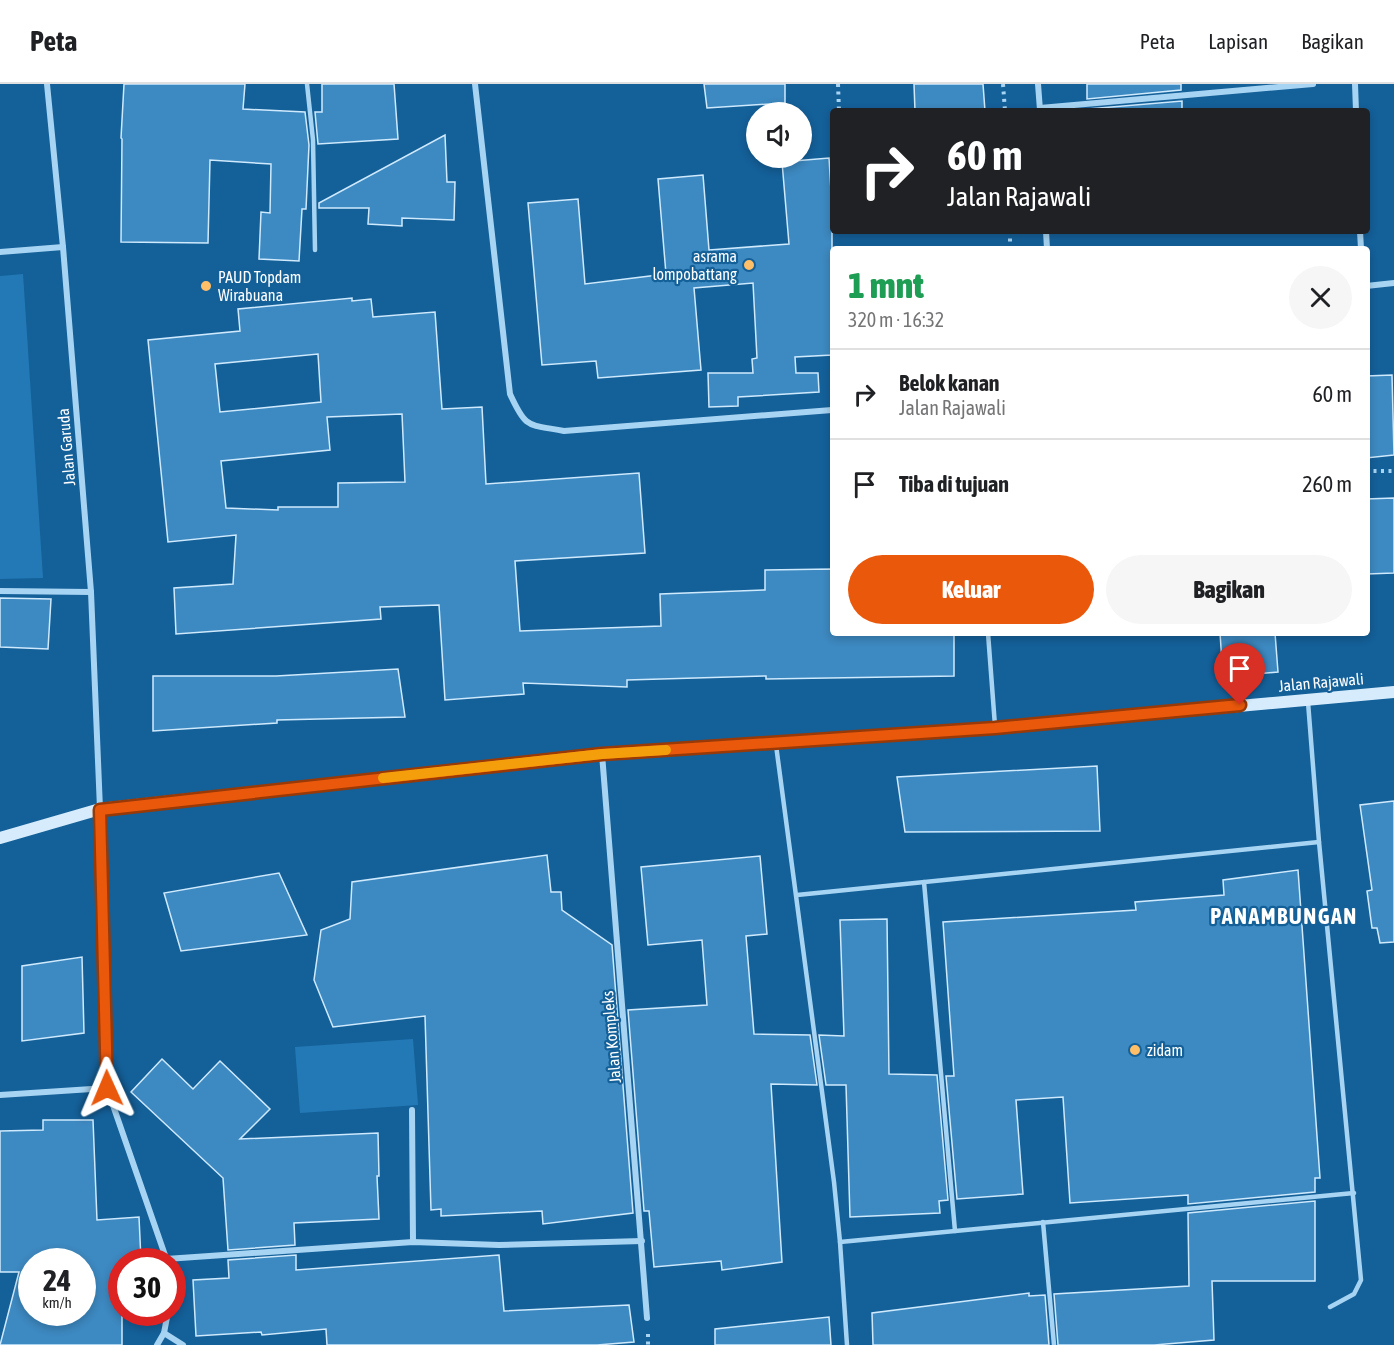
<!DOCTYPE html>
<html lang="id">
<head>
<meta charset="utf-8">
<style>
	body { margin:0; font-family:"Asap Condensed",sans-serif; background:#f6f6f6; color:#202124; height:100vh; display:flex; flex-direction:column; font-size:22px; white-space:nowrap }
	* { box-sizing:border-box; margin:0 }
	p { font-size:20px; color:#757577 }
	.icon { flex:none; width:33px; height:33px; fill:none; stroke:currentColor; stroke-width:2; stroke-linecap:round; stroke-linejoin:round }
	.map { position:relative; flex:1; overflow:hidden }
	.sheet { position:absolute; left:830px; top:162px; width:540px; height:390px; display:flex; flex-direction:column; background:#fff; border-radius:6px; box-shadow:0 3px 9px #0003 }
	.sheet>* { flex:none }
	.guide { position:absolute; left:830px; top:24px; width:540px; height:126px; border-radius:6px; box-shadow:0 3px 9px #0003; background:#202124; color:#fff; overflow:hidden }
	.fabs { position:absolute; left:746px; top:18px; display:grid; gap:12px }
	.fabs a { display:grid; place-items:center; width:66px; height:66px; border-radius:50%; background:#fff; box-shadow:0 3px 9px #0003; font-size:30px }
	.speed { position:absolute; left:18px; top:1164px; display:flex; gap:12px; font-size:30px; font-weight:700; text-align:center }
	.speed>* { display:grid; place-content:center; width:78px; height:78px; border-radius:50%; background:#fff; box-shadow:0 3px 9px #0003; line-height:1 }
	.speed small { font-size:15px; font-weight:400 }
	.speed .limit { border:9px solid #d22; background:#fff; color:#111 }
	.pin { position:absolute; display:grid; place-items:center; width:51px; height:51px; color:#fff; margin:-62px -26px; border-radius:50% 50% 50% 0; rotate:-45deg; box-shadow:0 0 6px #0007 }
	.pin .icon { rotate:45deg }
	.me { position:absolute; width:66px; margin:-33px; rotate:359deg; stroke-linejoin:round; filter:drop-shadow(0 0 4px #0008) }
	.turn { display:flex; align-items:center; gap:21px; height:126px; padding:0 18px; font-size:27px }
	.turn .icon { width:78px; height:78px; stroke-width:2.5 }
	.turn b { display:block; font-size:42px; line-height:51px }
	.round { display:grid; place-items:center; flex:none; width:63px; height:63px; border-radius:32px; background:#f6f6f6 }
	.summary { display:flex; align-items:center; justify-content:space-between; height:102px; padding:0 18px }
	h1 { font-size:36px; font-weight:800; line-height:45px; color:#1e9e55 }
	.button { display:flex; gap:12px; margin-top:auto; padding:12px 18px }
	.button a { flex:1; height:69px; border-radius:36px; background:#ea580c; color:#fff; font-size:24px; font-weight:800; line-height:69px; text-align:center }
	.button a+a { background:#f6f6f6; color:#202124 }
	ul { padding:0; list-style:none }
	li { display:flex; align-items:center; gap:18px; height:90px; padding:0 18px; border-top:2px solid #e0e0e0 }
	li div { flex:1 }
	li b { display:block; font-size:22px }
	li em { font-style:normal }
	header { display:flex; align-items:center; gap:36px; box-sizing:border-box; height:84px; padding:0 30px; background:#fff; border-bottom:2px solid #e0e0e0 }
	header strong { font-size:28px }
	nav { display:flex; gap:33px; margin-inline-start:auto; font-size:21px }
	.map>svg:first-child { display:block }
	.green { fill:#2379b6 }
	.building { fill:#3d89c1; stroke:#cfeafd; stroke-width:1.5; fill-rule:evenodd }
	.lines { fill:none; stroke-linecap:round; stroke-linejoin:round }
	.path { stroke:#a7d4f3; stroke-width:4; stroke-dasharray:3 4.5; stroke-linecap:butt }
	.lane { stroke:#a7d4f3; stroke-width:4.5 }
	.street { stroke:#a7d4f3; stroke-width:6 }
	.secondary { stroke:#d6ecfc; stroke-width:12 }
	.route-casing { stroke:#983908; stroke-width:15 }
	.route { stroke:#ea580c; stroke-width:10 }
	.slow { stroke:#f59e0b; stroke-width:10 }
	.poi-dot { fill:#ffbf68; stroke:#146099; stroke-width:2 }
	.labels { text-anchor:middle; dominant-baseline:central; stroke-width:4.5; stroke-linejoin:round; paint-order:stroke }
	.poi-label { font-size:16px; fill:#fff; stroke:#146099; text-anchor:start }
	.street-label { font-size:16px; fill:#fff; stroke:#146099 }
	.district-label { font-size:22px; font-weight:bold; letter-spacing:1.5px; fill:#fff; stroke:#146099 }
</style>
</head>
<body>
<header>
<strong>Peta</strong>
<nav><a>Peta</a><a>Lapisan</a><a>Bagikan</a></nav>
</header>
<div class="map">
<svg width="1394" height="1261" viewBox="0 0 1394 1261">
	<rect width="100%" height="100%" fill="#146099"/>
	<g class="green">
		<path d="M 23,190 L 43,494 L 0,495 L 0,192 Z"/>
		<path d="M 413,955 L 418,1021 L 300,1029 L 295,963 Z"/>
	</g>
	<g class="building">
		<path d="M 124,0 L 245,0 L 243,25 L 305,28 L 309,61 L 306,125 L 302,125 L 299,177 L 259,175 L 261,128 L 270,129 L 271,80 L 210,76 L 208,159 L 121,158 L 122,55 L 121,54 Z"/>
		<path d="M 322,0 L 394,0 L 398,55 L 318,60 L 315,28 L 322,28 Z"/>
		<path d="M 704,0 L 785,0 L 785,19 L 707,24 Z"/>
		<path d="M 914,0 L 983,0 L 985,27 L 915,27 Z"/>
		<path d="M 1087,0 L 1181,0 L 1181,6 L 1087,15 Z"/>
		<path d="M 1182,17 L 1182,27 L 1088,27 L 1088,25 Z"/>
		<path d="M 445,51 L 447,98 L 455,98 L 454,136 L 402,134 L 402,142 L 368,140 L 369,124 L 319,124 L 319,119 Z"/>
		<path d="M 829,74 L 832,123 L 832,271 L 795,273 L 796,289 L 818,289 L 819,308 L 738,313 L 738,322 L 709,323 L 708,289 L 753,289 L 752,275 L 757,274 L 753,199 L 694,204 L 701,286 L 598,294 L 596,277 L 542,281 L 528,119 L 578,115 L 585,200 L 666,190 L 658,95 L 703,91 L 709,166 L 789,160 L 782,78 Z"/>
		<path d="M 352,214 L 352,217 L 371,215 L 373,233 L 435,228 L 442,325 L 482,323 L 486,400 L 639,389 L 645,469 L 515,477 L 520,547 L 661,542 L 660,510 L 765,506 L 765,486 L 832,485 L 832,549 L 954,549 L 954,592 L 766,595 L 766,592 L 627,596 L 627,603 L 523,599 L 524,610 L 445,616 L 439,521 L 380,523 L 381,535 L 176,550 L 174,504 L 233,500 L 236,451 L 168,458 L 148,256 L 240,247 L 238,225 ZM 318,270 L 321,318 L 220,328 L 215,280 ZM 402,330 L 405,398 L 338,399 L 338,423 L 278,423 L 278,426 L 226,424 L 221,377 L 330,366 L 327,333 Z"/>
		<path d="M 1392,291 L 1394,371 L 1366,374 L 1366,292 Z"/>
		<path d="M 1394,414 L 1394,489 L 1367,490 L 1366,415 Z"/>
		<path d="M 0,514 L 51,515 L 48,565 L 0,563 Z"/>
		<path d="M 1220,549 L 1275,549 L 1278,588 L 1223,593 Z"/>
		<path d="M 398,585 L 405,633 L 277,636 L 277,639 L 153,647 L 153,592 L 276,592 Z"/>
		<path d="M 1097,682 L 1100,747 L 905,748 L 897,693 Z"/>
		<path d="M 1394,717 L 1394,858 L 1380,859 L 1377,844 L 1372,844 L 1367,807 L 1372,806 L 1360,721 Z"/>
		<path d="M 547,771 L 551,808 L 561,808 L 562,826 L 612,861 L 633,1129 L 543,1140 L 542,1127 L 441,1132 L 441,1125 L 431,1126 L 425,932 L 333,943 L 314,896 L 321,846 L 350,835 L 352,798 Z"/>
		<path d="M 760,772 L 767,850 L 746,852 L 754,950 L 810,951 L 817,1001 L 771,1000 L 782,1178 L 722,1186 L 721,1177 L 654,1183 L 649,1127 L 644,1127 L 628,926 L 707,921 L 702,856 L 648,861 L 641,783 Z"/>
		<path d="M 1298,786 L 1320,1094 L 1315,1094 L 1315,1108 L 1188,1120 L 1188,1111 L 1070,1119 L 1063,1013 L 1016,1016 L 1023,1110 L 957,1115 L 946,992 L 954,992 L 943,838 L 1136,826 L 1135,818 L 1224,811 L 1223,796 Z"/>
		<path d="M 279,789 L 307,851 L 181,867 L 164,809 Z"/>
		<path d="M 887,835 L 889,990 L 937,991 L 948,1116 L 939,1117 L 940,1129 L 850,1133 L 846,1001 L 826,1001 L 819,951 L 844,952 L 840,836 Z"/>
		<path d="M 82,873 L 84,949 L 22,957 L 22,882 Z"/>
		<path d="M 162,975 L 193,1005 L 220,977 L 270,1025 L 240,1055 L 378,1049 L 379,1092 L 377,1092 L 379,1135 L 294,1139 L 295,1161 L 228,1166 L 223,1094 L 131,1008 Z"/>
		<path d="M 43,1036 L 93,1036 L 97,1136 L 139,1133 L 141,1176 L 122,1177 L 122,1261 L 0,1261 L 19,1188 L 0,1188 L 0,1047 L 43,1046 ZM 32,1178 L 82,1178 L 82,1228 L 32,1228 Z"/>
		<path d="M 1315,1117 L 1315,1197 L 1212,1197 L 1214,1256 L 1154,1261 L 1058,1261 L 1054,1210 L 1189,1202 L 1188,1129 Z"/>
		<path d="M 296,1171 L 296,1186 L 499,1171 L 504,1227 L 629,1221 L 634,1258 L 597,1261 L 327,1261 L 326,1245 L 262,1251 L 261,1248 L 196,1252 L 193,1196 L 229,1194 L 228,1176 Z"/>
		<path d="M 1029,1209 L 1029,1212 L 1045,1211 L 1049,1261 L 873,1261 L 872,1229 Z"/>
		<path d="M 829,1233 L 831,1261 L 715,1261 L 715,1245 Z"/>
	</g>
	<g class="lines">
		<g class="path">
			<path d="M 838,0 L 839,27"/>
			<path d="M 1003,0 L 1005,27"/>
			<path d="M 1010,147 L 1010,165"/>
			<path d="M 1366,387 L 1394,387"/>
			<path d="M 648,1250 L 648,1261"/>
		</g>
		<g class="lane">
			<path d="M 307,0 L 313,56 L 315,166"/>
			<path d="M 988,549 L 995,642"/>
			<path d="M 1308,618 L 1319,758 L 1361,1196 L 1354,1210 L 1330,1223"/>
			<path d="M 776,661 L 834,1098 L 840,1158 L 847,1261"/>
			<path d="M 924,798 L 955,1147"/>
			<path d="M 797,811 L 1319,758"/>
			<path d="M 1043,1138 L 1054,1261"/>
			<path d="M 840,1158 L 1354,1109"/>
		</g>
		<g class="street">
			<path d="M 475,0 L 510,310 C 526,345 527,340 564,347 L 832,326"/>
			<path d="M 1038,0 L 1040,26"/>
			<path d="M 1355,0 L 1356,27"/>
			<path d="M 1040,24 L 1313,0"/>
			<path d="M 1046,147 L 1047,165"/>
			<path d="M 1360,147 L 1361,165"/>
			<path d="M 0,168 L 63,163"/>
			<path d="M 1366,202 L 1394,199"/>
			<path d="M 0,507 L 91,508"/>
			<path d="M 602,670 L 647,1234"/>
			<path d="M 107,1004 L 167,1177"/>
			<path d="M 0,1011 L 107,1004 L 100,725 L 91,508 L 63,163 L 47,0"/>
			<path d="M 412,1026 L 413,1158"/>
			<path d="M 166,1175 L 413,1158 L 499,1161 L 642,1157"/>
			<path d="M 164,1249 L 183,1261"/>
			<path d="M 157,1261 L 164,1249 L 168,1228"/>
		</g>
		<path class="secondary" d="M 0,754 L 100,725 L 602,670 L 995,644 L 1394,608"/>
	</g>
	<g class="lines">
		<defs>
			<path id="route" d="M 107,1004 L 100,726 L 602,670 L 995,644 L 1240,621"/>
		</defs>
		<use href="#route" class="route-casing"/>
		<use href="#route" class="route"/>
		<path class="slow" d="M 383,694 L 602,670 L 666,666"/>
	</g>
	<g class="poi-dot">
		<circle cx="749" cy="181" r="6"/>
		<circle cx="206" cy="202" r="6"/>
		<circle cx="1135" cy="966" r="6"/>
	</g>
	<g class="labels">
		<g class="poi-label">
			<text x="737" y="172" text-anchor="end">asrama<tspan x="737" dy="18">lompobattang</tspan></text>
			<text x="218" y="193">PAUD Topdam<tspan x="218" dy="18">Wirabuana</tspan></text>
			<text x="1147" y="966">zidam</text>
		</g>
		<g class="street-label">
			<text transform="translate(66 363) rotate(-95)">Jalan Garuda</text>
			<text transform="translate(1321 598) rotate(-5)">Jalan Rajawali</text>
			<text transform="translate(611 953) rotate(-95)">Jalan Kompleks</text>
		</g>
		<g class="district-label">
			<text x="1284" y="832">PANAMBUNGAN</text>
		</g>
	</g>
</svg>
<div class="fabs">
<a><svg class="icon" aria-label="sound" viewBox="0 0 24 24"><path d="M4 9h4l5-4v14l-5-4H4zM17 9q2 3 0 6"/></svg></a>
</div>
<div class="speed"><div>24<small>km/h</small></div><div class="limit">30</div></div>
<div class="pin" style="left:1240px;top:621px;background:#d93025"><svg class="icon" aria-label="arrive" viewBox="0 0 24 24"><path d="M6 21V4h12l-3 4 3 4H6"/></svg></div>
<svg class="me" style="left:107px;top:1004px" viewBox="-20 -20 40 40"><path d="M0-17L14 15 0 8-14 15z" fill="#ea580c" stroke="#fff" stroke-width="4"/></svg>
<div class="guide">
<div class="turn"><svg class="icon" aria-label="right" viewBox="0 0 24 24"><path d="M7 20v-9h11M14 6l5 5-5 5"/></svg><div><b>60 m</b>Jalan Rajawali</div></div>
</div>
<section class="sheet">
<div class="summary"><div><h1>1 mnt</h1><p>320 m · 16:32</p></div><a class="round"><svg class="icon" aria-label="close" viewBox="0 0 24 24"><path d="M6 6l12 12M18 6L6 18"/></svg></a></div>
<ul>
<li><svg class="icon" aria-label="right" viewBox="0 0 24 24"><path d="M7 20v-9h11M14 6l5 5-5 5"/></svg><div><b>Belok kanan</b><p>Jalan Rajawali</p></div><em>60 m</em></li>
<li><svg class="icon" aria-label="arrive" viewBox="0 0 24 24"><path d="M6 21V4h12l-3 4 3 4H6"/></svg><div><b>Tiba di tujuan</b></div><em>260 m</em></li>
</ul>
<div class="button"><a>Keluar</a><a>Bagikan</a></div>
</section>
</div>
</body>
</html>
